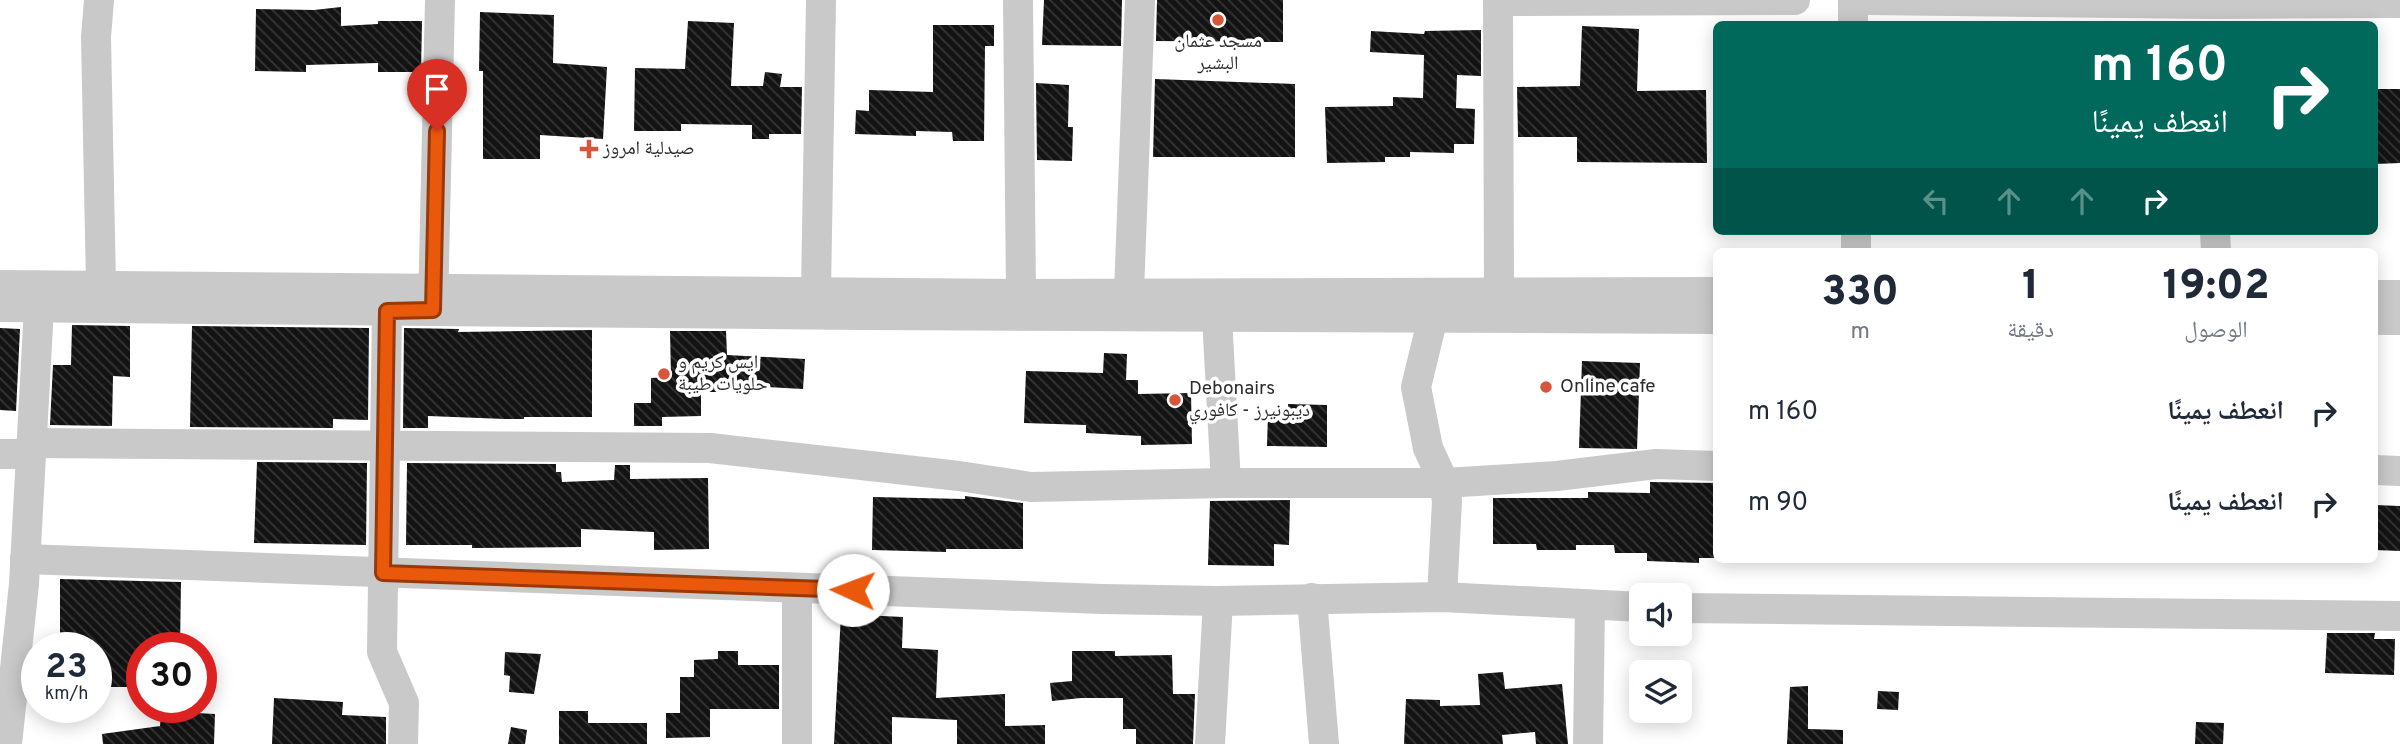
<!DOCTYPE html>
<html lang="ar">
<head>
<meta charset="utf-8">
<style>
	body { margin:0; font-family:Overpass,"Noto Naskh Arabic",sans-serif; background:#f2f2f3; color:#1f2937; direction:rtl; height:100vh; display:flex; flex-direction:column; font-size:26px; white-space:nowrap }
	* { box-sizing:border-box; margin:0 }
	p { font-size:23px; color:#747a83 }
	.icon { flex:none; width:38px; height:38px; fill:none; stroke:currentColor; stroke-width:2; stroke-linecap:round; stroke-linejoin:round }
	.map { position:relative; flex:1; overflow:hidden; direction:ltr }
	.side { position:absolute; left:1713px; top:248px; width:665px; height:315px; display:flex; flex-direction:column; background:#fff; border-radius:10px; box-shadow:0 4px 18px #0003; direction:rtl }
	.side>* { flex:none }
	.hud { position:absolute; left:1713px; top:21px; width:665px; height:214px; border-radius:10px; box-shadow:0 4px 18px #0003; direction:rtl; background:#00695c; color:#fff; overflow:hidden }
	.buttons { position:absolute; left:1629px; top:583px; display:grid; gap:14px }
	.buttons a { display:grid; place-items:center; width:63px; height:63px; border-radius:10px; background:#fff; box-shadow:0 4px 18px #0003; font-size:35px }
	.speed { position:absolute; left:21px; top:632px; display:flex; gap:14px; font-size:35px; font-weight:700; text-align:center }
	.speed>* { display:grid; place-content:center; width:91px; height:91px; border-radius:50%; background:#fff; box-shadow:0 4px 18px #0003; line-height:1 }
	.speed small { font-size:18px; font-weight:400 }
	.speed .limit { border:10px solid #d22; background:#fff; color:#111 }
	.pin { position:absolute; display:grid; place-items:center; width:60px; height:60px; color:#fff; margin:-72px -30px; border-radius:50% 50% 50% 0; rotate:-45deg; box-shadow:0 0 7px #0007 }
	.pin .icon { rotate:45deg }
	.me { position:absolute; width:77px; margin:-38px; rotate:272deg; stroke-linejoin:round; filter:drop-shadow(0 0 5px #0008) }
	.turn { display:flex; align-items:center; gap:24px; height:147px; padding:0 35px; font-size:32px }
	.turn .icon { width:91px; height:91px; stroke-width:2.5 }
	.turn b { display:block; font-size:49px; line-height:60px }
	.lanes { display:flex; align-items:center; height:66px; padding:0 35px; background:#0003; justify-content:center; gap:35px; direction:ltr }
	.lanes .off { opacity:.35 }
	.eta { display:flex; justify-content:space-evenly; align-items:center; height:119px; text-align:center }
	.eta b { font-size:42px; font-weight:800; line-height:49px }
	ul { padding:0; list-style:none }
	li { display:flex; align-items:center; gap:21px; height:91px; padding:0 35px }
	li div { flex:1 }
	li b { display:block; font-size:26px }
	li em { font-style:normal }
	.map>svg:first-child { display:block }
	.building { fill:url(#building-back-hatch) }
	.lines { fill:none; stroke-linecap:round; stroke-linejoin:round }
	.minor { stroke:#c9c9c9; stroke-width:30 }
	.route-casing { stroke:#983908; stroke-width:18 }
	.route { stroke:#ea580c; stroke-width:12 }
	.poi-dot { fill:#d6553b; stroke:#fff; stroke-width:2.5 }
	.labels { text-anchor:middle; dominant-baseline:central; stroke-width:7; stroke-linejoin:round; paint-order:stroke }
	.poi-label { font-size:19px; fill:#2c2c2c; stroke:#fff; text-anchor:start }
</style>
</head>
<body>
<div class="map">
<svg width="2400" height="744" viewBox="0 0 2400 744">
	<defs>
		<pattern id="building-back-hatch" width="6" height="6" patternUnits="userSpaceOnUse" patternTransform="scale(1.75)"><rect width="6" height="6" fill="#131313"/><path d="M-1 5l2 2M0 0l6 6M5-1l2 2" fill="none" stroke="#363636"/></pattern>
	</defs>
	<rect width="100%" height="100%" fill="#fff"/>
	<g class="building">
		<path d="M 1044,0 L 1122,0 L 1121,46 L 1042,45 Z"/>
		<path d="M 1157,0 L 1283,0 L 1283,42 L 1156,41 Z"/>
		<path d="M 341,7 L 341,26 L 378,24 L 378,21 L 422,21 L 421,72 L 378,72 L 378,63 L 306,65 L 306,72 L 255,71 L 256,9 L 314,10 Z"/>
		<path d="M 480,12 L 554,15 L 553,63 L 607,67 L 603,139 L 540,135 L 540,159 L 483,159 L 483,71 L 479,71 Z"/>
		<path d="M 688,21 L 734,23 L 731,86 L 763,86 L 765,72 L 782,74 L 780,87 L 802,87 L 801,134 L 769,134 L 769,139 L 752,139 L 752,125 L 681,124 L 681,131 L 634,131 L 635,68 L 685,69 Z"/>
		<path d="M 933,25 L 994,25 L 994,46 L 985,46 L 984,141 L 953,141 L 952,132 L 916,131 L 916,136 L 855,134 L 856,110 L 869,111 L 869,90 L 933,92 Z"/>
		<path d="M 1582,26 L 1639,29 L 1637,91 L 1706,90 L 1707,163 L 1577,162 L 1577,137 L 1518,137 L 1517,87 L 1580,86 Z"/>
		<path d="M 1481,30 L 1481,76 L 1457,75 L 1456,108 L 1475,109 L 1474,144 L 1454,144 L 1454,153 L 1410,152 L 1410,157 L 1385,157 L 1385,162 L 1327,163 L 1325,107 L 1393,106 L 1393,97 L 1423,98 L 1424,55 L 1370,52 L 1371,31 L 1424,34 L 1425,31 Z"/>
		<path d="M 1155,79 L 1295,84 L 1295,157 L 1153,157 Z"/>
		<path d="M 1036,83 L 1069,85 L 1068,127 L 1073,127 L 1072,161 L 1037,160 Z"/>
		<path d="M 2375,89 L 2400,89 L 2400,163 L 2375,164 Z"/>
		<path d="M 72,325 L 130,326 L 130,377 L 113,376 L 112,426 L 50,425 L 53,365 L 71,365 Z"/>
		<path d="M 192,326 L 369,328 L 368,420 L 333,419 L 333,428 L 190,427 Z"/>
		<path d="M 0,328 L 20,329 L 16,411 L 0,410 Z"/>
		<path d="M 404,328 L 459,329 L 458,332 L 592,330 L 592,417 L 524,417 L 524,419 L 505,419 L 428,416 L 428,428 L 403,428 Z"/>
		<path d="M 670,331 L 726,331 L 727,355 L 805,359 L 803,389 L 727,385 L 727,392 L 701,392 L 701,416 L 662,417 L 662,426 L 634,426 L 634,403 L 651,403 L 651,378 L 671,377 Z"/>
		<path d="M 1104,353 L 1127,354 L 1126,380 L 1138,380 L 1138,394 L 1191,393 L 1192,444 L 1141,445 L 1141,436 L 1086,433 L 1086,425 L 1024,423 L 1026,371 L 1103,373 Z"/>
		<path d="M 1582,361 L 1640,363 L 1637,449 L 1579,448 Z"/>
		<path d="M 1288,404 L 1327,405 L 1327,447 L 1267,446 L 1268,413 L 1288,413 Z"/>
		<path d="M 257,462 L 367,463 L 366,545 L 254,543 Z"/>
		<path d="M 407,463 L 556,464 L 556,472 L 561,472 L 562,482 L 614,480 L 615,465 L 630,465 L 630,479 L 708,478 L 709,549 L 654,550 L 654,532 L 581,529 L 581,547 L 472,548 L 472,545 L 406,545 Z"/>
		<path d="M 1650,482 L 1717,483 L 1717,558 L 1699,558 L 1699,563 L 1647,561 L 1647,553 L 1615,553 L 1614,545 L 1576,545 L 1576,550 L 1537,550 L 1536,544 L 1493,544 L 1493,498 L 1588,498 L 1588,492 L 1650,493 Z"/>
		<path d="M 965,496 L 1023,503 L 1023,549 L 946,549 L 946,552 L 872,550 L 873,497 L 965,499 Z"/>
		<path d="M 1290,500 L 1289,545 L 1274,544 L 1274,566 L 1208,565 L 1210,501 Z"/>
		<path d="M 2375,505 L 2400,506 L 2400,551 L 2375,550 Z"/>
		<path d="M 60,579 L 181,582 L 180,648 L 142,648 L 142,687 L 96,687 L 96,648 L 60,648 Z"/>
		<path d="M 841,614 L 903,617 L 902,648 L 938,650 L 936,698 L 1005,694 L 1005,726 L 1045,725 L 1045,744 L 957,744 L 957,720 L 892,717 L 892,744 L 834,744 Z"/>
		<path d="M 2327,633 L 2375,633 L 2374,639 L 2395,639 L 2394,675 L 2325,673 Z"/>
		<path d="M 718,651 L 738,651 L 738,665 L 779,665 L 779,709 L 710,709 L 710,737 L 666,738 L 666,713 L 680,713 L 680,677 L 694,677 L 694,660 L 718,659 Z"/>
		<path d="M 1072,651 L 1115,651 L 1115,656 L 1172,655 L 1173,694 L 1195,694 L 1193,744 L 1136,744 L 1136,729 L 1123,729 L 1123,698 L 1081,698 L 1052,701 L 1050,683 L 1072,681 Z"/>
		<path d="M 505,652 L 541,654 L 534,694 L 509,692 L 510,676 L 504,675 Z"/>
		<path d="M 1503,672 L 1505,689 L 1562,684 L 1568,744 L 1536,744 L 1535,732 L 1502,735 L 1503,744 L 1404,744 L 1406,699 L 1440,700 L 1440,706 L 1480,705 L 1478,674 Z"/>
		<path d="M 1808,686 L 1808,729 L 1843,730 L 1843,744 L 1787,744 L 1790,687 Z"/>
		<path d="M 1878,691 L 1899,692 L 1898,710 L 1877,709 Z"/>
		<path d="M 274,698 L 343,702 L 342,715 L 386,717 L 386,744 L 272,744 Z"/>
		<path d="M 559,711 L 588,711 L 588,723 L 647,723 L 647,744 L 559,744 Z"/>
		<path d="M 177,712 L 215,714 L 214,744 L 103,744 L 102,734 L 160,726 L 161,714 L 177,715 Z"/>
		<path d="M 2196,722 L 2224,723 L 2223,744 L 2195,744 Z"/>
		<path d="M 511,727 L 527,730 L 525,744 L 508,744 Z"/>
	</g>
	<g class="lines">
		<g class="minor">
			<path d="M 99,0 L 96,37 L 101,285"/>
			<path d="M 1018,0 L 1021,294"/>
			<path d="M 1853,0 L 1853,24"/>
			<path d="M 1868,0 L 2212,4 L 2400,3"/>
			<path d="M 1498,1 L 1795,0"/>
			<path d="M 1856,231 L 1856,252"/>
			<path d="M 2215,231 L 2216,252"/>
			<path d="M 0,285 L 1021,294 L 1717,292"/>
			<path d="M 816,291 L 821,0"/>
			<path d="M 2375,295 L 2400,295"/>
			<path d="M 1116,305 L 1129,293 L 1140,0"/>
			<path d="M 1486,306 L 1499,292 L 1498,0"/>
			<path d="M 0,307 L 861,315 L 1717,319"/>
			<path d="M 433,308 L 440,0"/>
			<path d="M 387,311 L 382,652 L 404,703 L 403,744"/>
			<path d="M 1217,317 L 1226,483"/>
			<path d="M 1433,317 L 1416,387 L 1428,448 L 1444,483 L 1447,501 L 1442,597"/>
			<path d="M 2375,320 L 2400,320"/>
			<path d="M 31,443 L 710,448 L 959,476 L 1031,487 L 1226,483 L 1444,483 L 1557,476 L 1656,464 L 1717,466"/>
			<path d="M 0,454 L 31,454"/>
			<path d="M 2375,470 L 2400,471"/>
			<path d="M 25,559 L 1102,599 L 1218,601 L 1442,597 L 1642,607"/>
			<path d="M 1312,598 L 1324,744"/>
			<path d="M 1680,608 L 2400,616"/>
			<path d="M 7,744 L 24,584 L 39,307"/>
			<path d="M 797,744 L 797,588"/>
			<path d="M 1210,744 L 1218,601"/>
			<path d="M 1588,744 L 1590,606"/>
		</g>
	</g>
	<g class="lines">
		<defs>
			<path id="route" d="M 437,131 L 433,310 L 387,311 L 383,573 L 853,590"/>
		</defs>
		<use href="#route" class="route-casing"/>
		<use href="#route" class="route"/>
	</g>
	<g class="poi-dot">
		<circle cx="1218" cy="20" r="7"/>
		<path d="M585.5 138.5h7v7h7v7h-7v7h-7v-7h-7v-7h7z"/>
		<circle cx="664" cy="374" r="7"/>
		<circle cx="1546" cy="387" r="7"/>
		<circle cx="1175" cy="400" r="7"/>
	</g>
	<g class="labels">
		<g class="poi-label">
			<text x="1218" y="42" text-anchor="middle">مسجد عثمان<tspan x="1218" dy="22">البشير</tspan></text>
			<text x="603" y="149">صيدلية امروز</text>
			<text x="678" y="363">ايس كريم و<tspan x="678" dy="22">حلويات طيبة</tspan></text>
			<text x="1560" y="387">Online cafe</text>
			<text x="1189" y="389">Debonairs<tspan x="1189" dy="22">ديبونيرز - كافوري</tspan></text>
		</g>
	</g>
</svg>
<div class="buttons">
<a><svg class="icon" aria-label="sound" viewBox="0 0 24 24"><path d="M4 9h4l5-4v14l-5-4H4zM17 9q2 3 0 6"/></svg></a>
<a><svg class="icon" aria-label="layers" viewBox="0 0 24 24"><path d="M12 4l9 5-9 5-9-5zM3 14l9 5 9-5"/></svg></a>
</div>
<div class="speed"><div>23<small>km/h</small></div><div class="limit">30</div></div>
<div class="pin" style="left:437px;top:131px;background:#d93025"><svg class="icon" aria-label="arrive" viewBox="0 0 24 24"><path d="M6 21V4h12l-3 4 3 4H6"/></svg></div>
<svg class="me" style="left:853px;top:590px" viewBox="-20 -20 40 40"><circle r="19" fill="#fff"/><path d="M0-13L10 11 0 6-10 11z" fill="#ea580c"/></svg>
<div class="hud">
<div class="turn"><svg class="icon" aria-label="right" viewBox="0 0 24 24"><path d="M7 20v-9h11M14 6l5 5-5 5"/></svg><div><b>160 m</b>انعطف يمينًا</div></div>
<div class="lanes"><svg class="icon off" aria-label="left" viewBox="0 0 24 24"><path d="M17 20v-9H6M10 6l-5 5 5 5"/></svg><svg class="icon off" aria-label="ahead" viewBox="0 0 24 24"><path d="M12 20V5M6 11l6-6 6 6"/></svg><svg class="icon off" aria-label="ahead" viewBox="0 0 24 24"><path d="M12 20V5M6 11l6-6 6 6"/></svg><svg class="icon" aria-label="right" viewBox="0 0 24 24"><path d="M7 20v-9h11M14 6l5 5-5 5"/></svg></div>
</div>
<section class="side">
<div class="eta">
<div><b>19:02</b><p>الوصول</p></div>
<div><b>1</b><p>دقيقة</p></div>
<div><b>330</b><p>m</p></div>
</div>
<ul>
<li><svg class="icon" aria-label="right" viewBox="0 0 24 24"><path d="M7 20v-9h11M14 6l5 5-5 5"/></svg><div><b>انعطف يمينًا</b></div><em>160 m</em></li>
<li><svg class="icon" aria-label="right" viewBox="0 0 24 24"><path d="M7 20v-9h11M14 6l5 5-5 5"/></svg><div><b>انعطف يمينًا</b></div><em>90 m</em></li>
</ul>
</section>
</div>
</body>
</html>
